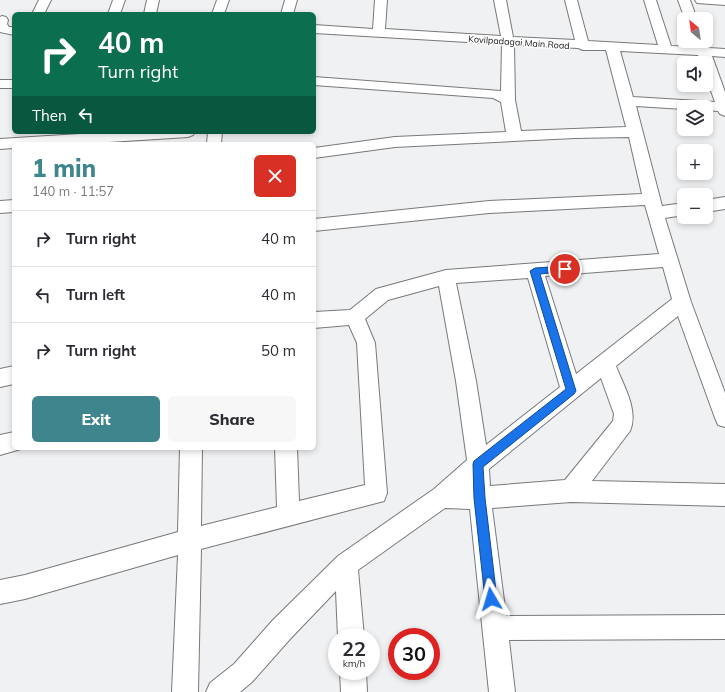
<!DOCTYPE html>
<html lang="en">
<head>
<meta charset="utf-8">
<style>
	body { margin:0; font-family:Mulish,sans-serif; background:#f7f7f7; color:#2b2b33; height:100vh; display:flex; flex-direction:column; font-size:15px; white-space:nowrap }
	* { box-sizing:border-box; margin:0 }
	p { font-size:13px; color:#7c7c81 }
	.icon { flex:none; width:22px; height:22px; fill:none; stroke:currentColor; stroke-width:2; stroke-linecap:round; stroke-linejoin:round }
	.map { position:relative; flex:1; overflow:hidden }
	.drawer { position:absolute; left:12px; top:142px; width:304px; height:308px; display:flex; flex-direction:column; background:#fff; border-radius:6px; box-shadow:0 2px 6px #0003 }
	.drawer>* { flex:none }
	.top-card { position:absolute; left:12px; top:12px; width:304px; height:122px; border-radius:6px; box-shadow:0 2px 6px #0003; background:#0b6e4f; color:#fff; overflow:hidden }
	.needle { width:26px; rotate:331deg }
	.controls { position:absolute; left:677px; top:12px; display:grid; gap:8px }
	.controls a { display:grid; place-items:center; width:36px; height:36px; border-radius:6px; background:#fff; box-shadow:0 2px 6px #0003; font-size:20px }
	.speed { position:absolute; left:328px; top:628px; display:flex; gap:8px; font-size:20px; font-weight:700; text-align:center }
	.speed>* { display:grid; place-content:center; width:52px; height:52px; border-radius:50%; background:#fff; box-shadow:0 2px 6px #0003; line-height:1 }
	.speed small { font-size:10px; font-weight:400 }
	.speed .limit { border:6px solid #d22; background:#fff; color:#111 }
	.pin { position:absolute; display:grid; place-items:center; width:34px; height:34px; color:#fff; margin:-17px; border:2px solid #fff; border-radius:50%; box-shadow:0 1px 4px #0007 }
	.me { position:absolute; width:44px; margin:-22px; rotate:353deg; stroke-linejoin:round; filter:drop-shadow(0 0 3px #0008) }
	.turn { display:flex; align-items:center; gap:14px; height:84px; padding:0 20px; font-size:18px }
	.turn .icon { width:52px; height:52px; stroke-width:2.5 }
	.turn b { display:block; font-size:28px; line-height:34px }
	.then { display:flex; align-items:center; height:38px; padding:0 20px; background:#0003; gap:8px; font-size:15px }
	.round { display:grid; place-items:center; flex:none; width:42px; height:42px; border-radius:6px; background:#f7f7f7 }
	.headline { display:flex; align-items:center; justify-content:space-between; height:68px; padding:0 20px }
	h1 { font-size:24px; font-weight:800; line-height:30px; color:#3e858e }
	.action { display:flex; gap:8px; margin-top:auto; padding:8px 20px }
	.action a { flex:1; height:46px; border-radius:6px; background:#3e858e; color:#fff; font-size:16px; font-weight:800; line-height:46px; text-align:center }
	.action a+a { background:#f7f7f7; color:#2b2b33 }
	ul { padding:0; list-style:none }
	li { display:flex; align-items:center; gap:12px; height:56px; padding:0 20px; border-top:1px solid #e1e1e2 }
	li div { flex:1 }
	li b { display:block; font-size:15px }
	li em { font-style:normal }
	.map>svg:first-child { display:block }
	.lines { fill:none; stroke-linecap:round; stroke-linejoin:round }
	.minor-casing { stroke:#78797a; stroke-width:2 }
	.minor { fill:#fff; fill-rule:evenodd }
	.route { fill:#1a73e8; stroke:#114b97 }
	.labels { text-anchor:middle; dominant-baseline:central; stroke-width:3; stroke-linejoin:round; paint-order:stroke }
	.far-street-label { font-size:9px; fill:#151516; stroke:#fff }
</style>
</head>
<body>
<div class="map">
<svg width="725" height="692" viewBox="0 0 725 692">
	<rect width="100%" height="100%" fill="#f0f1f3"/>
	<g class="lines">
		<defs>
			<g id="minor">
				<path d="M 39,0 L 51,0 L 44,14 L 32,14 Z"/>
				<path d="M 113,0 L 125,0 L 120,14 L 108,14 Z"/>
				<path d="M 147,0 L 159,0 L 156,14 L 144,14 Z"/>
				<path d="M 217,0 L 229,0 L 224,14 L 212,14 Z"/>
				<path d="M 285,0 L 297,0 L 293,14 L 281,14 Z"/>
				<path d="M 375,0 L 387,0 L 385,29 L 501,36 L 494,0 L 506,0 L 513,37 L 575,40 L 565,0 L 577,0 L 588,41 L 658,45 L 644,0 L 656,0 L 671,46 L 696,47 L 694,41 L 706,41 L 709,48 L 725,49 L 725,57 L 712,56 L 725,92 L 725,116 L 720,114 L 718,111 L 706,110 L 706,107 L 684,107 L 684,109 L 636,106 L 662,206 L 684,203 L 684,215 L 665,218 L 691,302 L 725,393 L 725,427 L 718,425 L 715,418 L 678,316 L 616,366 C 623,385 639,410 630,431 L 592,481 L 725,484 L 725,506 L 571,502 L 492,508 L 506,616 L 725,615 L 725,639 L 509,640 L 515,692 L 489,692 L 470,509 L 445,508 L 358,570 L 364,637 L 338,637 L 336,591 L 291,638 L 252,682 L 240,692 L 206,692 L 210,683 L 234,664 L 273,620 L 338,556 L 434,489 L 467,460 L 456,381 L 439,286 L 388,300 L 365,319 L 375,343 L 387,493 L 384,501 L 201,549 L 198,692 L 172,692 L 178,555 L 25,599 L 0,604 L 0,580 L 25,575 L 178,532 L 180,448 L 202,448 L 201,526 L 277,507 L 275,448 L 297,448 L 299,501 L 365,485 L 357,343 L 349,325 L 314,328 L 314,312 L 350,310 L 376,289 L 446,270 L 659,254 L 645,205 L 489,213 L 314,231 L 314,219 L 489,201 L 642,194 L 629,137 L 575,138 L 395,147 L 314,158 L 314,148 L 395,137 L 506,132 L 501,102 L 493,98 L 314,85 L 314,77 L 501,91 L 502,44 L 314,33 L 314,25 L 373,29 ZM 514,45 L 578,48 L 583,50 L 606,50 L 626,127 L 521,131 L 515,100 ZM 620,51 L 698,55 L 701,63 L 706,63 L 706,77 L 715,102 L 633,97 ZM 663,267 L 672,299 L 576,374 L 545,276 ZM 528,278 L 560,387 L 486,445 L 476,381 L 456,283 ZM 601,378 L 614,414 L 613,421 L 565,480 L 490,486 L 489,469 Z"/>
				<path d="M 678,0 L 690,0 L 697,19 L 685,19 Z"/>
				<path d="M 695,0 L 725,0 L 725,5 L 697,3 Z"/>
				<path d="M 2,16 L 6,17 L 8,20 L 7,24 L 9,27 L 14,27 L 14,35 L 0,32 L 0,17 Z"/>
				<rect x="0" y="80" width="14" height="8"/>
				<path d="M 112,132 L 195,132 L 193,135 L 188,137 L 77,144 L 14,144 L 14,148 L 0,149 L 0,139 Z"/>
				<path d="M 208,132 L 222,132 L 221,144 L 207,144 Z"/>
				<path d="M 725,197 L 725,209 L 706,212 L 706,200 Z"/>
				<path d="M 14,200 L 14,212 L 0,213 L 0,201 Z"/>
				<path d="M 14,366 L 14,384 L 0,387 L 0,369 Z"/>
				<path d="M 14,432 L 14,448 L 21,449 L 0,455 L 0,435 Z"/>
				<path d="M 340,671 L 366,671 L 367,692 L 341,692 Z"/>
			</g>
		</defs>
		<use href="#minor" class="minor-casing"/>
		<use href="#minor" class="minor"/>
	</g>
	<path class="route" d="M 565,266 L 569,269 L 568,271 L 540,274 L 576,391 L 574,394 L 483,467 L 485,498 L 497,599 L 495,603 L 491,605 L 487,603 L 485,599 L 474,498 L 473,464 L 474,461 L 566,389 L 530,271 L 535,268 Z"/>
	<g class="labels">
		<g class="far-street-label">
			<text transform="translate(519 42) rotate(4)">Kovilpadagai Main Road</text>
		</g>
	</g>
</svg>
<div class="controls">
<a><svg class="needle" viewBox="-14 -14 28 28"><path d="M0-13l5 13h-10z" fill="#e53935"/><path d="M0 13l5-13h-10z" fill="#7c7c81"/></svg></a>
<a><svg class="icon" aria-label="sound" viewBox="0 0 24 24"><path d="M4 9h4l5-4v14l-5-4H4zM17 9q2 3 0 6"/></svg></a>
<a><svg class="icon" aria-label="layers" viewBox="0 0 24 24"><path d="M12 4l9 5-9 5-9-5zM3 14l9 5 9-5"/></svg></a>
<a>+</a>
<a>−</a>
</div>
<div class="speed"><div>22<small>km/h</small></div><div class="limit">30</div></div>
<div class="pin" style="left:565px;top:269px;background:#d93025"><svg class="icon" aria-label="arrive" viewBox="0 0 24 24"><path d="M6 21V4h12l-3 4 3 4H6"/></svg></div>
<svg class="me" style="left:491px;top:599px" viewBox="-20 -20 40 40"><path d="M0-17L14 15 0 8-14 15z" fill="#1a73e8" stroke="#fff" stroke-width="4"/></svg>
<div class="top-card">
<div class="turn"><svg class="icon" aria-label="right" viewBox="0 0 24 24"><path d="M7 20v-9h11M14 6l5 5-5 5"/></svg><div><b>40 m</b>Turn right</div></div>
<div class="then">Then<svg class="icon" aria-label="left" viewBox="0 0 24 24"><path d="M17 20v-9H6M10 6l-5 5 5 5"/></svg></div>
</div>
<section class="drawer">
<div class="headline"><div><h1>1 min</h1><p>140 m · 11:57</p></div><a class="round" style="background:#d93025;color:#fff"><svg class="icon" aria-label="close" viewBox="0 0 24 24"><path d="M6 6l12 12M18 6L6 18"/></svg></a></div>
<ul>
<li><svg class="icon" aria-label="right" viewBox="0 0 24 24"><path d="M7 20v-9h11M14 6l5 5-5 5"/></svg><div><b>Turn right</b></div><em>40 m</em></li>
<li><svg class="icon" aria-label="left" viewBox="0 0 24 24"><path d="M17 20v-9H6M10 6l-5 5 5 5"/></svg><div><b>Turn left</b></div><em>40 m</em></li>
<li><svg class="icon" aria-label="right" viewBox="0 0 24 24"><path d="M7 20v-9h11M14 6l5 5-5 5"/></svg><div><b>Turn right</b></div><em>50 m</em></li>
</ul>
<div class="action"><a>Exit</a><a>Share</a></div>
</section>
</div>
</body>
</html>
